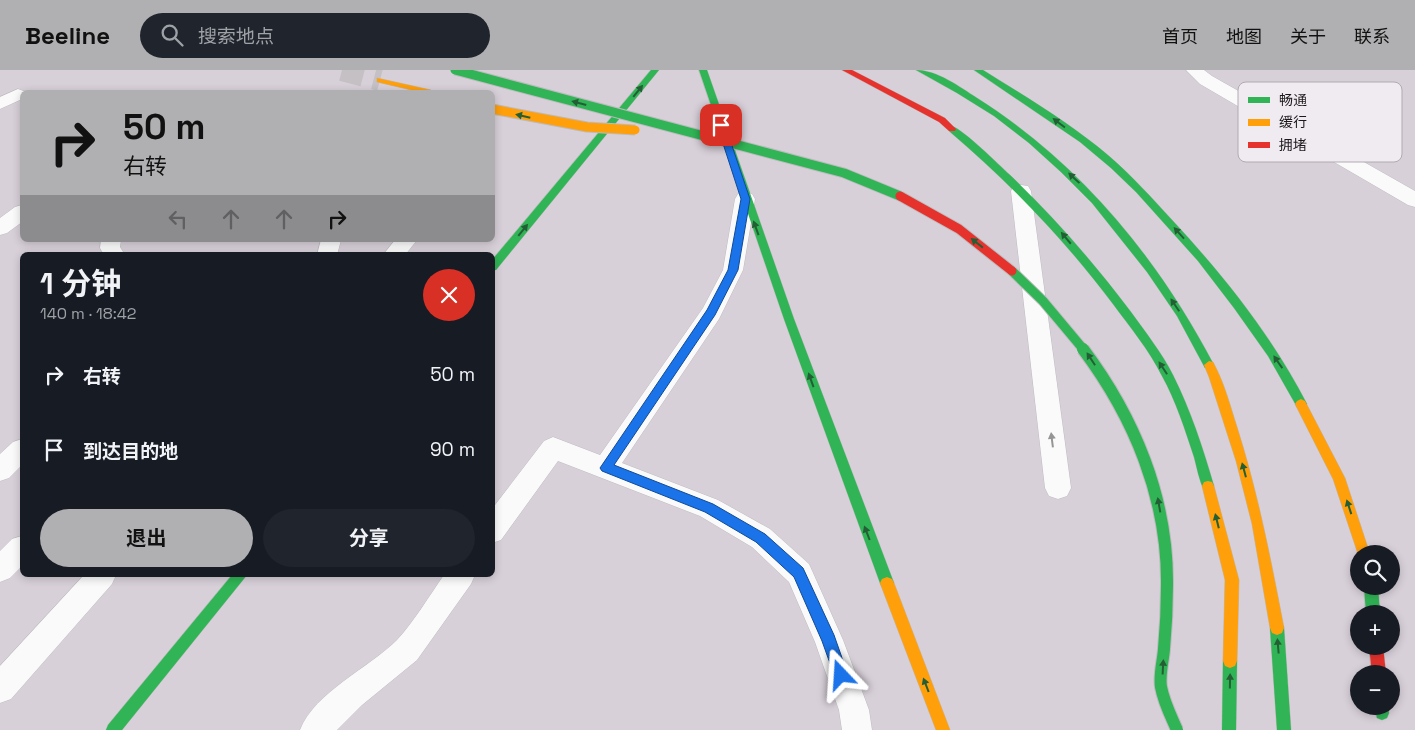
<!DOCTYPE html>
<html lang="zh">
<head>
<meta charset="utf-8">
<style>
	body { margin:0; font-family:"Space Grotesk","Noto Sans SC",sans-serif; background:#20242c; color:#f1f3f6; height:100vh; display:flex; flex-direction:column; font-size:19px; white-space:nowrap }
	* { box-sizing:border-box; margin:0 }
	p { font-size:16px; color:#9ea1a6 }
	.icon { flex:none; width:28px; height:28px; fill:none; stroke:currentColor; stroke-width:2; stroke-linecap:round; stroke-linejoin:round }
	.map { position:relative; flex:1; overflow:hidden }
	.details { position:absolute; left:20px; top:182px; width:475px; height:325px; display:flex; flex-direction:column; background:#171b24; border-radius:8px; box-shadow:0 2px 8px #0003 }
	.details>* { flex:none }
	.guide { position:absolute; left:20px; top:20px; width:475px; height:152px; border-radius:8px; box-shadow:0 2px 8px #0003; background:#b0b0b2; color:#111; overflow:hidden }
	.tools { position:absolute; left:1350px; top:475px; display:grid; gap:10px }
	.tools a { display:grid; place-items:center; width:50px; height:50px; border-radius:50%; background:#171b24; box-shadow:0 2px 8px #0003; font-size:25px }
	.pin { position:absolute; display:grid; place-items:center; width:42px; height:42px; color:#fff; margin:-21px; border-radius:10px; box-shadow:0 2px 8px #0006 }
	.me { position:absolute; width:55px; margin:-28px; rotate:340deg; stroke-linejoin:round; filter:drop-shadow(0 0 4px #0008) }
	.turn { display:flex; align-items:center; gap:18px; height:105px; padding:0 20px; font-size:22px }
	.turn .icon { width:65px; height:65px; stroke-width:2.5 }
	.turn b { display:block; font-size:35px; line-height:42px }
	.lanes { display:flex; align-items:center; height:48px; padding:0 20px; background:#0003; justify-content:center; gap:25px; direction:ltr }
	.lanes .off { opacity:.35 }
	.round { display:grid; place-items:center; flex:none; width:52px; height:52px; border-radius:26px; background:#20242c }
	.head { display:flex; align-items:center; justify-content:space-between; height:85px; padding:0 20px }
	h1 { font-size:30px; font-weight:700; line-height:38px }
	.button { display:flex; gap:10px; margin-top:auto; padding:10px 20px }
	.button a { flex:1; height:58px; border-radius:30px; background:#b0b0b2; color:#111; font-size:20px; font-weight:700; line-height:58px; text-align:center }
	.button a+a { background:#20242c; color:#f1f3f6 }
	ul { padding:0; list-style:none }
	li { display:flex; align-items:center; gap:15px; height:75px; padding:0 20px }
	li div { flex:1 }
	li b { display:block; font-size:19px }
	li em { font-style:normal }
	header { display:flex; align-items:center; gap:30px; box-sizing:border-box; height:70px; padding:0 25px; background:#b0b0b2; color:#111 }
	header strong { font-size:24px }
	nav { display:flex; gap:28px; margin-inline-start:auto; font-size:18px }
	.search { width:350px; height:45px; background:#20242c; display:flex; align-items:center; gap:12px; box-sizing:border-box; padding:0 18px; border-radius:28px; color:#9ea1a6; font-size:19px }
	.map>svg:first-child { display:block }
	.built { fill:#d8d0d9; fill-rule:evenodd }
	.lines { fill:none; stroke-linecap:round; stroke-linejoin:round }
	.secondary-tunnel { stroke:#c4c0c4; stroke-width:22; stroke-dasharray:22 11; stroke-linecap:butt }
	.lane-casing { stroke:#bdbbbe; stroke-width:1 }
	.fast-casing { stroke:#bdbbbe; stroke-width:1 }
	.slow-casing { stroke:#bdbbbe; stroke-width:1 }
	.jam-casing { stroke:#bdbbbe; stroke-width:1 }
	.lane { fill:#fbfafb; fill-rule:evenodd }
	.fast { fill:#30b455; fill-rule:evenodd }
	.slow { fill:#ff9f0a; fill-rule:evenodd }
	.jam { fill:#e5322d; fill-rule:evenodd }
	.fast-bridge-far1-casing { stroke:#bdbbbe; stroke-width:11; stroke-linecap:butt }
	.fast-bridge-casing { stroke:#bdbbbe; stroke-width:14; stroke-linecap:butt }
	.slow-bridge-casing { stroke:#bdbbbe; stroke-width:11; stroke-linecap:butt }
	.jam-bridge-casing { stroke:#bdbbbe; stroke-width:11; stroke-linecap:butt }
	.fast-bridge-far1 { stroke:#30b455; stroke-width:9 }
	.fast-bridge { stroke:#30b455; stroke-width:12 }
	.slow-bridge { stroke:#ff9f0a; stroke-width:9 }
	.jam-bridge { stroke:#e5322d; stroke-width:9 }
	.oneway { fill:#245e35 }
	.oneway2 { fill:#969496 }
	.route { fill:#1a73e8; stroke:#114b97 }
	.key { fill:#f0eaf1; stroke:#b0abb0; stroke-width:1 }
	.key-label { font-size:14px; fill:#1a181a }
</style>
</head>
<body>
<header>
<strong>Beeline</strong>
<div class="search"><svg class="icon" aria-label="search" viewBox="0 0 24 24"><circle cx="10" cy="10" r="6"/><path d="M15 15l6 6"/></svg>搜索地点</div>
<nav><a>首页</a><a>地图</a><a>关于</a><a>联系</a></nav>
</header>
<div class="map">
<svg width="1415" height="660" viewBox="0 0 1415 660">
	<rect width="100%" height="100%" fill="#e2dee2"/>
	<path class="built" d="M 0,0 L 1415,0 L 1415,660 L 0,660 ZM 22,22 L 492,22 L 492,170 L 22,170 ZM 22,185 L 492,185 L 492,505 L 22,505 ZM 1359,484 L 1391,484 L 1391,516 L 1359,516 ZM 1359,544 L 1391,544 L 1391,576 L 1359,576 ZM 1359,604 L 1391,604 L 1391,636 L 1359,636 Z"/>
	<g class="lines">
		<path class="secondary-tunnel" d="M 342,0 L 380,10"/>
		<defs>
			<g id="lane">
				<path d="M 1186,0 L 1204,0 L 1212,6 L 1415,121 L 1415,137 L 1408,135 L 1200,14 Z"/>
				<path d="M 18,19 L 26,22 L 22,22 L 22,29 L 0,39 L 0,27 Z"/>
				<path d="M 1021,115 L 1028,116 L 1031,121 L 1071,418 L 1067,426 L 1058,429 L 1049,426 L 1045,418 L 1011,121 L 1014,116 Z"/>
				<path d="M 745,122 L 752,124 L 755,129 L 743,200 L 719,249 L 622,393 L 718,430 L 770,459 L 809,494 L 843,570 L 869,640 L 872,660 L 842,660 L 839,640 L 815,572 L 789,512 L 752,477 L 700,446 L 558,391 L 501,470 L 492,473 L 492,439 L 544,371 L 553,367 L 600,385 L 703,238 L 723,200 L 735,129 L 738,124 Z"/>
				<path d="M 22,135 L 22,152 L 7,163 L 0,165 L 0,148 L 15,137 Z"/>
				<path d="M 101,170 L 121,170 L 120,177 L 125,185 L 104,185 L 100,178 Z"/>
				<path d="M 321,170 L 341,170 L 337,185 L 317,185 Z"/>
				<path d="M 395,170 L 417,170 L 405,185 L 383,185 Z"/>
				<path d="M 22,369 L 22,395 L 9,408 L 0,411 L 0,384 L 13,372 Z"/>
				<path d="M 22,466 L 22,496 L 10,508 L 0,512 L 0,481 L 12,469 Z"/>
				<path d="M 84,505 L 116,505 L 112,514 L 11,629 L 0,633 L 0,596 Z"/>
				<path d="M 444,505 L 475,505 L 471,514 L 417,590 L 362,635 L 337,660 L 300,660 C 315,622 369,598 397,570 C 413,553 430,525 444,505 Z"/>
			</g>
			<g id="fast">
				<path d="M 651,0 L 659,0 L 496,200 L 492,200 L 492,190 Z"/>
				<path d="M 699,0 L 707,0 L 794,249 L 894,513 L 892,517 L 887,519 L 882,517 L 880,513 L 784,249 Z"/>
				<path d="M 916,0 C 937,0 960,17 977,28 C 1080,93 1158,188 1214,295 L 1213,298 L 1205,298 L 1177,246 L 1147,202 L 1092,133 L 1061,102 L 1029,73 L 994,46 L 957,23 Z"/>
				<path d="M 974,0 L 983,0 C 1026,27 1070,53 1109,86 C 1132,106 1152,128 1173,151 C 1224,206 1272,266 1307,334 L 1305,337 L 1297,337 L 1268,286 L 1234,238 L 1198,191 L 1136,122 L 1111,98 L 1080,72 Z"/>
				<path d="M 952,56 C 965,61 998,94 1010,105 C 1054,147 1094,193 1131,242 C 1146,263 1162,283 1173,305 C 1191,341 1203,378 1214,416 L 1212,420 L 1208,421 L 1204,420 C 1199,410 1197,398 1194,387 C 1185,360 1176,331 1162,306 C 1149,280 1130,257 1113,234 C 1065,170 1010,113 949,61 L 949,57 Z"/>
				<path d="M 232,505 L 247,505 L 122,660 L 106,660 L 108,655 Z"/>
				<path d="M 1364,516 L 1378,516 L 1380,544 L 1366,544 Z"/>
				<path d="M 1277,551 L 1282,553 L 1284,558 L 1291,660 L 1277,660 L 1270,558 L 1272,553 Z"/>
				<path d="M 1230,584 L 1235,586 L 1237,591 L 1236,660 L 1222,660 L 1223,591 L 1225,586 Z"/>
				<path d="M 1374,636 L 1388,636 L 1389,643 L 1387,648 L 1382,650 L 1377,648 Z"/>
			</g>
			<g id="slow">
				<path d="M 377,8 L 431,20 L 432,22 L 420,22 L 377,12 Z"/>
				<path d="M 1209,291 L 1213,292 C 1224,312 1230,335 1237,357 C 1258,423 1271,490 1284,558 L 1282,563 L 1277,565 L 1272,563 L 1270,558 L 1252,454 L 1236,391 L 1209,307 L 1204,295 Z"/>
				<path d="M 1301,329 L 1305,331 L 1345,408 L 1370,484 L 1359,484 L 1359,487 L 1333,409 L 1295,334 L 1297,331 Z"/>
				<path d="M 1208,411 L 1212,412 L 1214,416 L 1239,510 L 1237,591 L 1235,596 L 1230,598 L 1225,596 L 1223,591 L 1225,510 L 1202,416 L 1204,412 Z"/>
				<path d="M 887,507 L 892,509 L 894,513 L 950,660 L 936,660 L 880,513 L 882,509 Z"/>
			</g>
			<g id="jam">
				<path d="M 842,0 L 852,0 L 945,48 L 956,59 L 955,61 L 949,61 L 939,52 Z"/>
				<path d="M 1369,576 L 1383,576 L 1386,604 L 1372,604 Z"/>
			</g>
		</defs>
		<use href="#lane" class="lane-casing"/>
		<use href="#fast" class="fast-casing"/>
		<use href="#slow" class="slow-casing"/>
		<use href="#jam" class="jam-casing"/>
		<use href="#lane" class="lane"/>
		<use href="#fast" class="fast"/>
		<use href="#slow" class="slow"/>
		<use href="#jam" class="jam"/>
		<defs>
			<g id="fast-bridge-far1">
				<path d="M 455,0 L 844,103 L 900,126"/>
				<path d="M 1012,201 L 1043,231 L 1084,280"/>
			</g>
			<path id="fast-bridge" d="M 1083,279 C 1134,347 1168,428 1167,515 C 1167,536 1166,558 1164,579 C 1163,592 1159,605 1161,617 C 1164,633 1171,646 1177,660"/>
			<path id="slow-bridge" d="M 492,39 L 587,57 L 635,60"/>
			<path id="jam-bridge" d="M 900,126 L 959,159 L 1012,201"/>
		</defs>
		<use href="#fast-bridge-far1" class="fast-bridge-far1-casing"/>
		<use href="#fast-bridge" class="fast-bridge-casing"/>
		<use href="#slow-bridge" class="slow-bridge-casing"/>
		<use href="#jam-bridge" class="jam-bridge-casing"/>
		<use href="#fast-bridge-far1" class="fast-bridge-far1"/>
		<use href="#fast-bridge" class="fast-bridge"/>
		<use href="#slow-bridge" class="slow-bridge"/>
		<use href="#jam-bridge" class="jam-bridge"/>
	</g>
	<defs><path id="oneway-solid" d="M-6-.8H1V-3.2L6.5 0L1 3.2V.8H-6Z" transform="scale(1.25)"/></defs>
	<g class="oneway">
		<use href="#oneway-solid" transform="translate(638 21) rotate(-51)"/>
		<use href="#oneway-solid" transform="translate(579 33) rotate(-165)"/>
		<use href="#oneway-solid" transform="translate(523 46) rotate(-167)"/>
		<use href="#oneway-solid" transform="translate(1059 53) rotate(-143)"/>
		<use href="#oneway-solid" transform="translate(1074 108) rotate(-137)"/>
		<use href="#oneway-solid" transform="translate(756 158) rotate(-110)"/>
		<use href="#oneway-solid" transform="translate(523 160) rotate(-51)"/>
		<use href="#oneway-solid" transform="translate(1179 163) rotate(-132)"/>
		<use href="#oneway-solid" transform="translate(1066 168) rotate(-130)"/>
		<use href="#oneway-solid" transform="translate(977 173) rotate(-142)"/>
		<use href="#oneway-solid" transform="translate(1175 235) rotate(-124)"/>
		<use href="#oneway-solid" transform="translate(1091 289) rotate(-123)"/>
		<use href="#oneway-solid" transform="translate(1278 292) rotate(-125)"/>
		<use href="#oneway-solid" transform="translate(1163 298) rotate(-123)"/>
		<use href="#oneway-solid" transform="translate(811 310) rotate(-110)"/>
		<use href="#oneway-solid" transform="translate(1244 400) rotate(-105)"/>
		<use href="#oneway-solid" transform="translate(1159 435) rotate(-100)"/>
		<use href="#oneway-solid" transform="translate(1349 437) rotate(-108)"/>
		<use href="#oneway-solid" transform="translate(1217 451) rotate(-104)"/>
		<use href="#oneway-solid" transform="translate(867 463) rotate(-111)"/>
		<use href="#oneway-solid" transform="translate(1278 576) rotate(-95)"/>
		<use href="#oneway-solid" transform="translate(1163 597) rotate(-87)"/>
		<use href="#oneway-solid" transform="translate(1230 611) rotate(-89)"/>
		<use href="#oneway-solid" transform="translate(926 615) rotate(-111)"/>
	</g>
	<use class="oneway2" href="#oneway-solid" transform="translate(1052 370) rotate(-97)"/>
	<path class="route" d="M 721,53 L 725,55 L 750,129 L 738,200 L 715,245 L 614,395 L 713,434 L 765,464 L 803,498 L 834,565 L 848,605 L 846,610 L 841,612 L 836,610 L 822,571 L 794,507 L 756,472 L 705,442 L 602,401 L 600,398 L 707,240 L 728,200 L 741,129 L 717,55 Z"/>
	<rect x="1238" y="12" width="164" height="80" rx="8" class="key"/>
	<rect x="1248" y="27" width="22" height="6" fill="#30b455"/>
	<rect x="1248" y="49" width="22" height="7" fill="#ff9f0a"/>
	<rect x="1248" y="72" width="22" height="6" fill="#e5322d"/>
	<g class="key-label">
		<text x="1279" y="35">畅通</text>
		<text x="1279" y="57">缓行</text>
		<text x="1279" y="80">拥堵</text>
	</g>
</svg>
<div class="tools">
<a><svg class="icon" aria-label="search" viewBox="0 0 24 24"><circle cx="10" cy="10" r="6"/><path d="M15 15l6 6"/></svg></a>
<a>+</a>
<a>−</a>
</div>
<div class="pin" style="left:721px;top:55px;background:#d93025"><svg class="icon" aria-label="arrive" viewBox="0 0 24 24"><path d="M6 21V4h12l-3 4 3 4H6"/></svg></div>
<svg class="me" style="left:841px;top:605px" viewBox="-20 -20 40 40"><path d="M0-17L14 15 0 8-14 15z" fill="#1a73e8" stroke="#fff" stroke-width="4"/></svg>
<div class="guide">
<div class="turn"><svg class="icon" aria-label="right" viewBox="0 0 24 24"><path d="M7 20v-9h11M14 6l5 5-5 5"/></svg><div><b>50 m</b>右转</div></div>
<div class="lanes"><svg class="icon off" aria-label="left" viewBox="0 0 24 24"><path d="M17 20v-9H6M10 6l-5 5 5 5"/></svg><svg class="icon off" aria-label="ahead" viewBox="0 0 24 24"><path d="M12 20V5M6 11l6-6 6 6"/></svg><svg class="icon off" aria-label="ahead" viewBox="0 0 24 24"><path d="M12 20V5M6 11l6-6 6 6"/></svg><svg class="icon" aria-label="right" viewBox="0 0 24 24"><path d="M7 20v-9h11M14 6l5 5-5 5"/></svg></div>
</div>
<section class="details">
<div class="head"><div><h1>1 分钟</h1><p>140 m · 18:42</p></div><a class="round" style="background:#d93025;color:#fff"><svg class="icon" aria-label="close" viewBox="0 0 24 24"><path d="M6 6l12 12M18 6L6 18"/></svg></a></div>
<ul>
<li><svg class="icon" aria-label="right" viewBox="0 0 24 24"><path d="M7 20v-9h11M14 6l5 5-5 5"/></svg><div><b>右转</b></div><em>50 m</em></li>
<li><svg class="icon" aria-label="arrive" viewBox="0 0 24 24"><path d="M6 21V4h12l-3 4 3 4H6"/></svg><div><b>到达目的地</b></div><em>90 m</em></li>
</ul>
<div class="button"><a>退出</a><a>分享</a></div>
</section>
</div>
</body>
</html>
